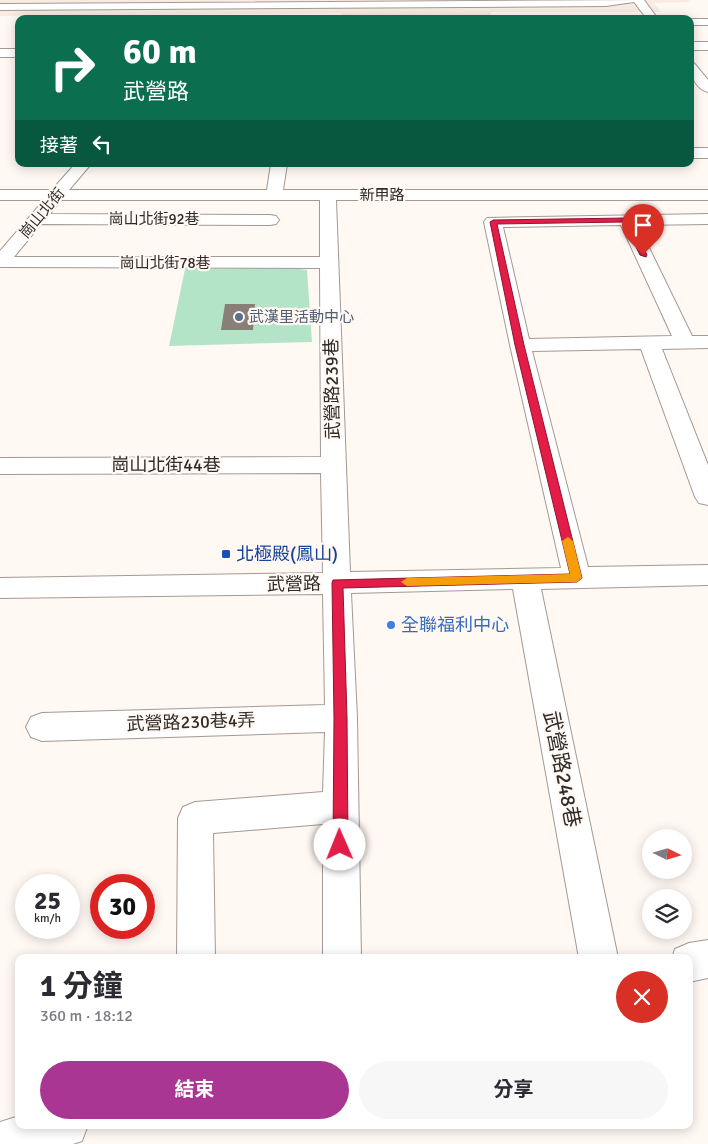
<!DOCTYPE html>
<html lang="zh-TW">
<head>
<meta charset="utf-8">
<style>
	body { margin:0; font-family:Signika,"Noto Sans TC",sans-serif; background:#f7f7f7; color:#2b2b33; height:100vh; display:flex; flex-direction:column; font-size:19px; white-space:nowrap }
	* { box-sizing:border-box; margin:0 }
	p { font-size:16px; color:#7c7c81 }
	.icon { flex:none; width:28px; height:28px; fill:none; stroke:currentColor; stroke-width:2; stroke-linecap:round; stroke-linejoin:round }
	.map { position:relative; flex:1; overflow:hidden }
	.details { position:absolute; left:15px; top:954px; width:678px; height:175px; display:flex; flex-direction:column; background:#fff; border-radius:10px; box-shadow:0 2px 12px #0003 }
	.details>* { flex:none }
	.top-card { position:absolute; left:15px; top:15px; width:679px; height:152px; border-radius:10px; box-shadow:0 2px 12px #0003; background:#0b6e4f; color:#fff; overflow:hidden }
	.needle { width:32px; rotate:95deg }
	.fabs { position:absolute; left:642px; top:829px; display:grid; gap:10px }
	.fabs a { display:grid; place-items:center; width:50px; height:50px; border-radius:50%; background:#fff; box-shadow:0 2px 12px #0003; font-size:25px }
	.speed { position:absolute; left:15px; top:874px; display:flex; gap:10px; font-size:25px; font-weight:700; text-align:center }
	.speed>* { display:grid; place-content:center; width:65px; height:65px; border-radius:50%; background:#fff; box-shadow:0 2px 12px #0003; line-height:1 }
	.speed small { font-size:12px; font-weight:400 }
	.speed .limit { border:8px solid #d22; background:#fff; color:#111 }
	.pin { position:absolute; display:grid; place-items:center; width:42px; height:42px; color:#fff; margin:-51px -21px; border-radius:50% 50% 50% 0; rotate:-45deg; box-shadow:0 0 5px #0007 }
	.pin .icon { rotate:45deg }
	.me { position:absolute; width:55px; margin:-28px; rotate:359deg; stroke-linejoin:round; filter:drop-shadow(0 0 4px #0008) }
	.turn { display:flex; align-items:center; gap:18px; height:105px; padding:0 25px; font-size:22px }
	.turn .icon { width:65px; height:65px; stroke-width:2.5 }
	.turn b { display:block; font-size:35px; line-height:42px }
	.then { display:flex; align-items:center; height:48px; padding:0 25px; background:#0003; gap:10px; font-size:19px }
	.round { display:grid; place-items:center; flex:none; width:52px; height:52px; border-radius:26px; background:#f7f7f7 }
	.summary { display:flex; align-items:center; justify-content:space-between; height:85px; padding:0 25px }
	h1 { font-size:30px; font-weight:700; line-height:38px }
	.cta { display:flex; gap:10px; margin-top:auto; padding:10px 25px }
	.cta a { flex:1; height:58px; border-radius:30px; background:#a83692; color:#fff; font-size:20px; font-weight:700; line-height:58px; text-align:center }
	.cta a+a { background:#f7f7f7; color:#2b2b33 }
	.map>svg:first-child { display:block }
	.built { fill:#faebe2 }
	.green { fill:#b4e4c8 }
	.building { fill:#897e78 }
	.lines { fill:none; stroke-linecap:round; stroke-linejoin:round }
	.minor-casing { stroke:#a49993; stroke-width:2 }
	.minor { fill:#fff; fill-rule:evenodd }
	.route { fill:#e11d48; stroke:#92132f }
	.slow { fill:#f59e0b }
	.service-dot { fill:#5c6f8a; stroke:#fff8f3; stroke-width:2 }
	.transit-dot { fill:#1a4fb4; stroke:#fff8f3; stroke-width:2 }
	.shop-dot { fill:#3f7fe0; stroke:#fff8f3; stroke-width:2 }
	.labels { text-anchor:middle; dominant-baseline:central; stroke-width:4.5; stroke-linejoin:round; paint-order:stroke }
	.far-street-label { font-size:15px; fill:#2f2b28; stroke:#fff8f3 }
	.far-service-label { font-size:15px; fill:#4e5e75; stroke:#fff8f3; text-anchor:start }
	.street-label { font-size:18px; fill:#2f2b28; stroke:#fff8f3 }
	.transit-label { font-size:18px; fill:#164399; stroke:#fff8f3; text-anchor:start }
	.shop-label { font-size:18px; fill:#366cbe; stroke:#fff8f3; text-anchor:start }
	.near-street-label { font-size:21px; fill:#2f2b28; stroke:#fff8f3 }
</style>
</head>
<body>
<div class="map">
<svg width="708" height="1144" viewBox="0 0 708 1144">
	<rect width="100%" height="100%" fill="#fff8f3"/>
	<path class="built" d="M 0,0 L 688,0 L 691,2 L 654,3 L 661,12 L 491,12 L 490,19 L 342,19 L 342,13 L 0,16 Z"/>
	<path class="green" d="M 292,268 L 307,270 L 312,342 L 169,346 L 185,269 Z"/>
	<path class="building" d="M 225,304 L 255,304 L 253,330 L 221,330 Z"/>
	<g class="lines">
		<defs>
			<g id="minor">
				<path d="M 644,0 L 658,19 L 647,19 L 634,2 L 606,6 L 0,10 L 0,4 Z"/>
				<rect x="690" y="19" width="18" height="6"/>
				<rect x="690" y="42" width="18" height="8"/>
				<rect x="0" y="49" width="19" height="8"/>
				<path d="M 690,62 L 694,63 L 708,80 L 708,92 C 695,89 690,74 690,62 Z"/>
				<rect x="690" y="148" width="18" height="10"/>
				<path d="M 75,164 L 91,164 L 69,190 L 267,190 L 271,164 L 287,164 L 283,190 L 708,190 L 708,200 L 336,200 L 350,572 L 561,568 L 510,345 L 484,222 L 487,218 L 708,214 L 708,224 L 638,225 L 692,336 L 708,336 L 708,348 L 662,349 L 708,465 L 708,505 L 699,503 L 695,497 L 641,349 L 532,351 L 588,567 L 708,565 L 708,585 L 541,589 L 618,958 L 579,958 L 513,589 L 351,593 L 357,718 L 361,958 L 323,958 L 323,824 L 213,833 L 215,958 L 177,958 L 178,818 L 183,807 L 195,802 L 323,792 L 325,732 L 42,741 L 31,737 L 26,727 L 31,717 L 42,713 L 325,705 L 323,594 L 0,598 L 0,578 L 323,573 L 321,473 L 0,474 L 0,458 L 321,457 L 320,268 L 0,267 L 0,251 L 44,200 L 0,200 L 0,190 L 52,190 ZM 61,200 L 320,200 L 320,257 L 14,257 L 41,224 L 270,225 L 276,224 L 279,220 L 276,216 L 270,215 L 50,214 ZM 621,225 L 672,336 L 529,339 L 503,227 Z"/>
				<path d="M 708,940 L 708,978 L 689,982 L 689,958 L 672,958 L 675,949 L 689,943 Z"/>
				<path d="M 19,1116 L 19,1125 L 88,1125 L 82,1141 L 73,1144 L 0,1144 L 0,1122 Z"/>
			</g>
		</defs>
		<use href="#minor" class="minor-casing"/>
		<use href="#minor" class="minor"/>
	</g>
	<path class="route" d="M 627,218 L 630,220 L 647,255 L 646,257 L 640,255 L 624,222 L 497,224 L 524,345 L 582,578 L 577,582 L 343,588 L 347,718 L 348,845 L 346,850 L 340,852 L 335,850 L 333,845 L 334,718 L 332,583 L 333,580 L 570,574 L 515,345 L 490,222 L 493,220 Z"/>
	<path class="slow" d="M 568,537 L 573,541 L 582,578 L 577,582 L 407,586 L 401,582 L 407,578 L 570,574 L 562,541 Z"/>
	<circle class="service-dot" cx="239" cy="317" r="5"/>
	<rect class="transit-dot" x="221" y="549" width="10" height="10" rx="2.5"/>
	<circle class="shop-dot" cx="391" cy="625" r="5"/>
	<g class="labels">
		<g class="far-street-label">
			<text x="382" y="195">新甲路</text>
			<text transform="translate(42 213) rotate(-50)">崗山北街</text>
			<text x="154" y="219">崗山北街92巷</text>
			<text x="165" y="263">崗山北街78巷</text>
		</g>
		<g class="far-service-label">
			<text x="249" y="317">武漢里活動中心</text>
		</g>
		<g class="street-label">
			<text transform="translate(332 389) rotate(-91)">武營路239巷</text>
			<text x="166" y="465">崗山北街44巷</text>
			<text transform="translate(294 584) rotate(-1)">武營路</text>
			<text transform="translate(191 722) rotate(-2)">武營路230巷4弄</text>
		</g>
		<g class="transit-label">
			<text x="236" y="554">北極殿(鳳山)</text>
		</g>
		<g class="shop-label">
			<text x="401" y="625">全聯福利中心</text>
		</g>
		<g class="near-street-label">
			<text transform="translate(562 769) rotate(79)">武營路248巷</text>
		</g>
	</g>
</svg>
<div class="fabs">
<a><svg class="needle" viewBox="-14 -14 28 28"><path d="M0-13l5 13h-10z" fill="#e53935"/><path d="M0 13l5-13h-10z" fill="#7c7c81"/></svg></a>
<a><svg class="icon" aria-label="layers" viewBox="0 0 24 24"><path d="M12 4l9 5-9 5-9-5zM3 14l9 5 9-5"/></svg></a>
</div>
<div class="speed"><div>25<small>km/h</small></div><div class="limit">30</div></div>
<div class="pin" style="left:643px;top:255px;background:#d93025"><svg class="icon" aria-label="arrive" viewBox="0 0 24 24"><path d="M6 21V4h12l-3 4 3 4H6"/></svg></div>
<svg class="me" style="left:340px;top:845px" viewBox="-20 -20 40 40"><circle r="19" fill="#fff"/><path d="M0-13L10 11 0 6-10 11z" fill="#e11d48"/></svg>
<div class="top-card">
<div class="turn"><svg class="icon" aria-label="right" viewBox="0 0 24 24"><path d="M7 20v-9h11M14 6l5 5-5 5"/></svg><div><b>60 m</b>武營路</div></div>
<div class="then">接著<svg class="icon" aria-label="left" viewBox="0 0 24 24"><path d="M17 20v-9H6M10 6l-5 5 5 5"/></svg></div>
</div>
<section class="details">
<div class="summary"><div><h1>1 分鐘</h1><p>360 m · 18:12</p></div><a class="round" style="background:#d93025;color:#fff"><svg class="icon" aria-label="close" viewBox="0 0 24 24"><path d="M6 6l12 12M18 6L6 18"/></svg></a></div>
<div class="cta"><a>結束</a><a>分享</a></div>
</section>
</div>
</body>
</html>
